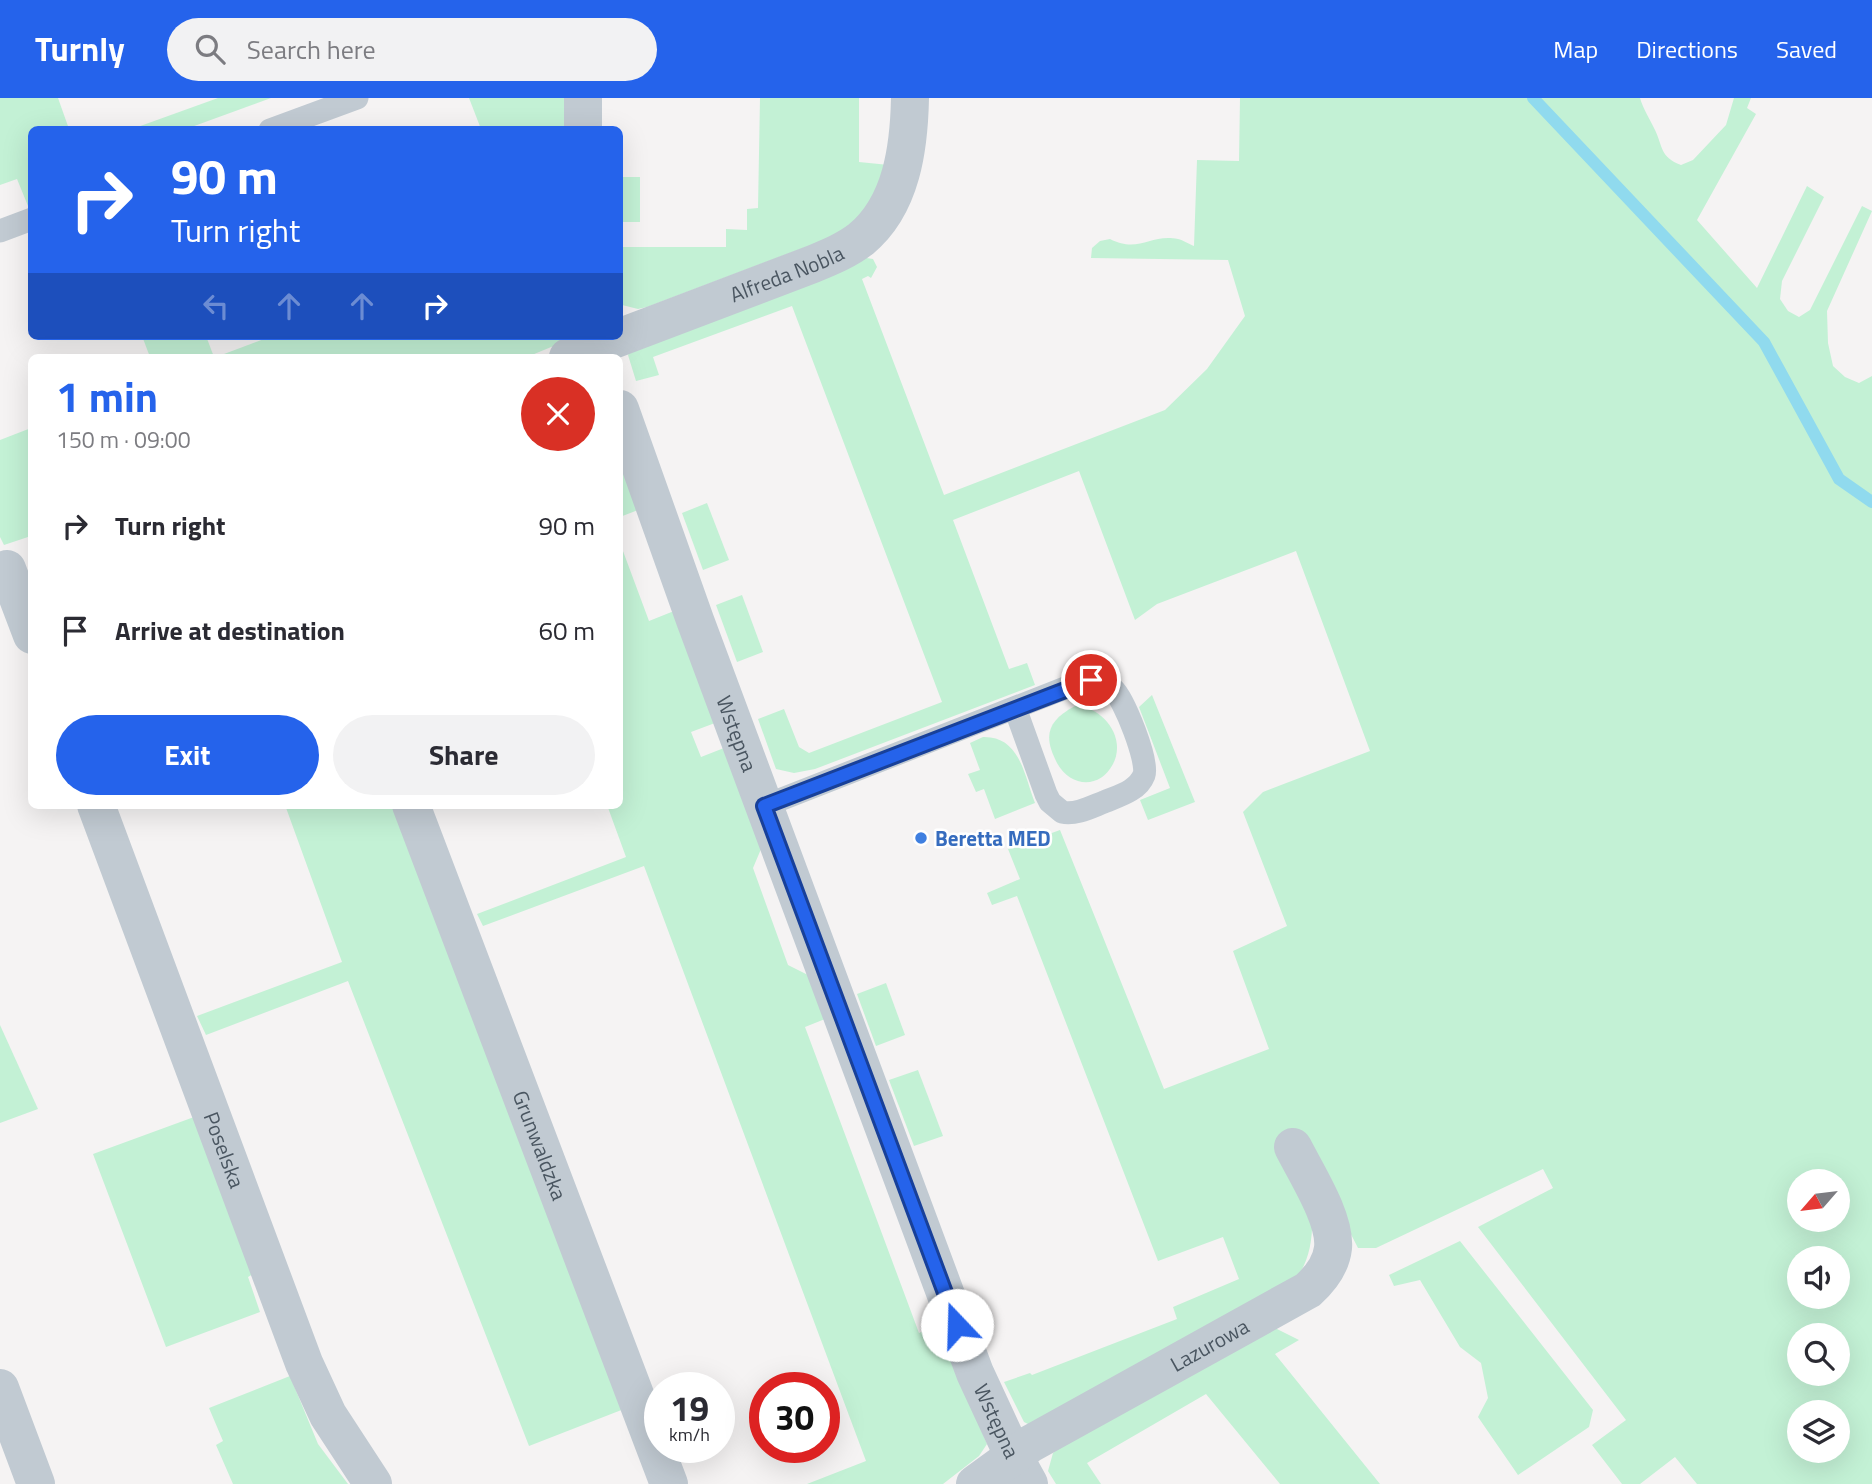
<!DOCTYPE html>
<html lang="en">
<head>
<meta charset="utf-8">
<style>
	body { margin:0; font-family:"Titillium Web",sans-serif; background:#f2f2f3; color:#2b2b33; height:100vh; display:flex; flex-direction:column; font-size:26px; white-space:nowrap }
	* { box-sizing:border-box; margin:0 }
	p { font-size:23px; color:#7c7c81 }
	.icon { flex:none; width:38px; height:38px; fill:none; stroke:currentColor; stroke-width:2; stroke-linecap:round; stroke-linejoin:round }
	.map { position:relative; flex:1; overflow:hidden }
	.side { position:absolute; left:28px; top:256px; width:595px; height:455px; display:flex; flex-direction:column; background:#fff; border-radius:10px; box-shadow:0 7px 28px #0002 }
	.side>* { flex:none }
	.banner { position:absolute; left:28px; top:28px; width:595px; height:214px; border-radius:10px; box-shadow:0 7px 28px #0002; background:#2563eb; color:#fff; overflow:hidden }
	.needle { width:46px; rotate:242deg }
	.buttons { position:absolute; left:1787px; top:1071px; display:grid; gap:14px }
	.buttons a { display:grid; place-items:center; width:63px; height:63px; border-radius:50%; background:#fff; box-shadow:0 7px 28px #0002; font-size:35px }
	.speed { position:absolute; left:644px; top:1274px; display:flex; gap:14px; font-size:35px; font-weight:700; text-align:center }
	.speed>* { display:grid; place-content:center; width:91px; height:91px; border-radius:50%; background:#fff; box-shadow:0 7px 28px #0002; line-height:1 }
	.speed small { font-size:18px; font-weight:400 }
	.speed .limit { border:10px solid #d22; background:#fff; color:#111 }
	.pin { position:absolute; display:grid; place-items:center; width:60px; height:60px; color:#fff; margin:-30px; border:4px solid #fff; border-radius:50%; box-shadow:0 2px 7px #0007 }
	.me { position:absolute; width:77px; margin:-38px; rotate:339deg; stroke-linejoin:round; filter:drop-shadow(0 0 5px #0008) }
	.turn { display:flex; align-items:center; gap:24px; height:147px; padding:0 28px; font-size:32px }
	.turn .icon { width:91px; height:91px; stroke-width:2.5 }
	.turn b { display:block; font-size:49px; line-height:60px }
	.lanes { display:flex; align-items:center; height:66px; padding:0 28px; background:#0003; justify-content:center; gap:35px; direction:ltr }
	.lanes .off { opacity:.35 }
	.round { display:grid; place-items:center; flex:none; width:74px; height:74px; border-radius:37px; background:#f2f2f3 }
	.summary { display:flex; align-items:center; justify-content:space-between; height:119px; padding:0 28px }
	h1 { font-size:42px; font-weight:700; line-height:52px; color:#2563eb }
	.action { display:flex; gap:14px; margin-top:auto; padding:14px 28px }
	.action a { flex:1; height:80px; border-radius:42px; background:#2563eb; color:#fff; font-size:28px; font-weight:700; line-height:80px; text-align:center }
	.action a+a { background:#f2f2f3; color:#2b2b33 }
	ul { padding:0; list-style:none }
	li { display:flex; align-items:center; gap:21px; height:105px; padding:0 28px }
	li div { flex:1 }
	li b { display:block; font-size:26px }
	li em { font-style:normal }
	header { display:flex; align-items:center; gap:42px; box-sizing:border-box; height:98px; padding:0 35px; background:#2563eb; color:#fff }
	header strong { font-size:33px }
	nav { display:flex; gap:38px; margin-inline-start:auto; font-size:24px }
	.search { width:490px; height:63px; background:#f2f2f3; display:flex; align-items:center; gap:18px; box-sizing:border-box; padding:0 24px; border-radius:38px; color:#7c7c81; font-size:26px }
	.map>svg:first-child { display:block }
	.green { fill:#c3f1d5; fill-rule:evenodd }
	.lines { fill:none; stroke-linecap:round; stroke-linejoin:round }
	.stream { stroke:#90daee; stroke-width:12 }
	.service { stroke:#c1cad2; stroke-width:23 }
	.minor { stroke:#c1cad2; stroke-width:38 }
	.route-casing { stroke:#184099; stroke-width:18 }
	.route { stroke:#2563eb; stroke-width:12 }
	.shop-dot { fill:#3f7fe0; stroke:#fff; stroke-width:2.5 }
	.labels { text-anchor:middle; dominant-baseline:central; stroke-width:5; stroke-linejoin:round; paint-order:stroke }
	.street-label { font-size:21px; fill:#4a5661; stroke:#fff }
	.shop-label { font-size:21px; font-weight:bold; fill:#366cbe; stroke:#fff; text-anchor:start }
</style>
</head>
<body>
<header>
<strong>Turnly</strong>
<div class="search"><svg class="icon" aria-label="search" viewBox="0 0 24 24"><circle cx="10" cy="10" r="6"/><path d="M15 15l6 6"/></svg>Search here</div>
<nav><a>Map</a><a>Directions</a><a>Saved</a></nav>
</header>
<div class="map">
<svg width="1872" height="1386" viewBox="0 0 1872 1386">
	<rect width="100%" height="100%" fill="#f5f3f3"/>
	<g class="green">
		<path d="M 0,0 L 58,0 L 69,31 L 32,32 L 32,106 L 28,108 L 17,81 L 0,87 Z"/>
		<path d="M 218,0 L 271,0 L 186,31 L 132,31 Z"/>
		<path d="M 469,0 L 568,0 L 567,31 L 481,31 Z"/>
		<path d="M 760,0 L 859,0 L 859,64 L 889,67 L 867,116 L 835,138 L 647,209 L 638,211 L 622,207 L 620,149 L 726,149 L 726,131 L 747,132 L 747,111 L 758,110 Z"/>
		<path d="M 1240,0 L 1640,0 C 1643,11 1650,21 1655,32 C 1663,49 1660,59 1681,67 L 1693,62 L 1726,27 L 1734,0 L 1751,0 L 1747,10 L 1756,16 L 1697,122 L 1757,190 L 1807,88 L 1824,99 L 1782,183 L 1780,201 L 1788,213 L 1799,219 L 1810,212 L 1862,108 L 1872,113 L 1827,213 L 1828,245 L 1833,268 L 1845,279 L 1859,285 L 1872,278 L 1872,1386 L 1697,1386 L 1675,1359 L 1640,1386 L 1622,1386 L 1592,1347 L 1626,1322 L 1478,1129 L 1553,1090 L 1543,1071 L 1376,1150 L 1358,1150 L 1303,1042 C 1308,1083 1324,1143 1297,1179 L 1032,1328 L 1024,1324 L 1004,1284 L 1030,1275 L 1032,1277 L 1177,1221 L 1173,1209 L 1239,1181 L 1223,1139 L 1158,1163 L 1017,798 L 992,807 L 987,795 L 1020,781 L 1008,751 L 1060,732 L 1164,991 L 1269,951 L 1233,853 L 1287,828 L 1243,714 L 1263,694 L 1370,653 L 1296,453 L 1157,506 L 1135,522 L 1079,373 L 953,422 L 1009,571 L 1027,565 L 1035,587 L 815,671 L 794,675 L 776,671 L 758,621 L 784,611 L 799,649 L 809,655 L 942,604 L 792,208 L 653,259 L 659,277 L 636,283 L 628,257 L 630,254 L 860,159 L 873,161 L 877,169 L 871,180 L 868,178 L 862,181 L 944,397 L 1165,312 L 1207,271 L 1245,218 L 1228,162 L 1091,160 L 1092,150 L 1100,143 L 1110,141 C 1139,156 1151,135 1178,141 C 1183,142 1189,146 1194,148 L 1197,62 L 1239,63 ZM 1799,1083 L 1838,1083 L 1838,1122 L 1799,1122 ZM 1799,1160 L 1838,1160 L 1838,1199 L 1799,1199 ZM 1799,1237 L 1838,1237 L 1838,1276 L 1799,1276 ZM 1799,1314 L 1838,1314 L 1838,1353 L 1799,1353 Z"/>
		<rect x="620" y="79" width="20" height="45"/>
		<path d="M 142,238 L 206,238 L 214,259 L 150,259 Z"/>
		<path d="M 272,238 L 567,238 L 556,247 L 527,259 L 216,259 Z"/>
		<path d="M 31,330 L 31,438 L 4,447 L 0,439 L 0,342 Z"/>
		<path d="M 620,362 L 638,412 L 620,419 Z"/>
		<path d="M 707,405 L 729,462 L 703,472 L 682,415 Z"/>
		<path d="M 620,445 L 649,523 L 674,513 L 715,625 L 691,634 L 701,659 L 724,650 L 761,751 L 753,770 L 788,867 L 808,877 L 825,921 L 805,929 L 919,1235 L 939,1227 L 987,1346 L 979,1358 L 943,1386 L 807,1386 L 866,1363 L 644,768 L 483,828 L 477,816 L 626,759 L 607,707 L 620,707 Z"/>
		<path d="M 742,497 L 763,554 L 737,564 L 716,507 Z"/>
		<path d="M 1152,597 L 1195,704 L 1148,722 L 1140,702 L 1170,690 L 1139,609 Z"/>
		<path d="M 1075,608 C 1102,608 1127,639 1113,666 C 1100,691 1071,690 1057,665 C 1043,638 1047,623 1075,608 Z"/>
		<path d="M 983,639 C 1020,638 1024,677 1035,705 L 995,721 L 984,691 L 976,694 L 968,676 L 980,672 L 970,645 Z"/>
		<path d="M 285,707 L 393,707 L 624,1311 L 529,1348 L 348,883 L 206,937 L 197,918 L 342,864 Z"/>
		<path d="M 886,885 L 905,937 L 876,948 L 857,896 Z"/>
		<path d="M 0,927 L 38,1011 L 0,1025 Z"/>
		<path d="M 918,972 L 943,1038 L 914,1048 L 889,982 Z"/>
		<path d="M 194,1019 L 253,1176 L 248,1179 L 260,1214 L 166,1249 L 93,1056 Z"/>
		<path d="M 1460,1143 L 1593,1312 L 1589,1329 L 1518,1377 L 1478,1319 L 1488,1300 L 1481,1265 L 1460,1249 L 1420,1182 L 1394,1188 L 1389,1177 Z"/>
		<path d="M 1275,1230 L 1299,1242 L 1275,1256 L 1380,1386 L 1280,1386 L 1206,1296 L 1087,1365 L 1101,1386 L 1056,1386 L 1048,1373 L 1053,1355 L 1060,1349 Z"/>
		<path d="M 290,1278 L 318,1346 L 348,1386 L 233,1386 L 216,1347 L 223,1343 L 209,1310 Z"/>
	</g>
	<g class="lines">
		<path class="stream" d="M 1533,0 L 1764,244 L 1839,381 L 1872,404"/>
		<g class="service">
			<path d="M 270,32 L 357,0"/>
			<path d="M 0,133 L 32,121"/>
			<path d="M 764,708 L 1083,583 C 1095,581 1105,582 1113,591 C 1124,601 1149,664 1144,677 C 1138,693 1118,698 1104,704 C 1091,709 1076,717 1062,714 L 1050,704 L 1046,696 L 1015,610"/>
		</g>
		<g class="minor">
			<path d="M 583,32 L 583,0"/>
			<path id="s1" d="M 568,259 L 813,166 C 830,159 847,152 861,141 C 902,107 909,49 910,0"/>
			<path id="s2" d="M 620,311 L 695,522 L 975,1275 L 1013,1357 L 1029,1386"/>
			<path d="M 7,471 L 32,537"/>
			<path id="s3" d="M 96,707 L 304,1265 L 328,1317 L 373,1386"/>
			<path id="s4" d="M 411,707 L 669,1386"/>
			<path d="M 0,1290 L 36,1386"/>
			<path id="s5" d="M 975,1386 L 1030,1346 L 1308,1192 C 1320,1181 1331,1168 1333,1150 C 1336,1121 1306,1075 1293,1049"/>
		</g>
	</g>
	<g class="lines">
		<defs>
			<path id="route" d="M 957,1227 L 764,708 L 1091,582"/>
		</defs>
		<use href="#route" class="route-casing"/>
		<use href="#route" class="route"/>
	</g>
	<circle class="shop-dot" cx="921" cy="740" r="7"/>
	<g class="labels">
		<g class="street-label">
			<text stroke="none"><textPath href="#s1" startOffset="234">Alfreda Nobla</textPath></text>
			<text stroke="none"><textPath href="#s2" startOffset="345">Wstępna</textPath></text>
			<text stroke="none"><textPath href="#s4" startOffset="364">Grunwaldzka</textPath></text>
			<text stroke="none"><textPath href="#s3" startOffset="368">Poselska</textPath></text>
			<text stroke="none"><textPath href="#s5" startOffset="273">Lazurowa</textPath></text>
			<text stroke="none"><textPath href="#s2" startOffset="1080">Wstępna</textPath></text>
		</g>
		<g class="shop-label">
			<text x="935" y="740">Beretta MED</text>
		</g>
	</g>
</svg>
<div class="buttons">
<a><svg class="needle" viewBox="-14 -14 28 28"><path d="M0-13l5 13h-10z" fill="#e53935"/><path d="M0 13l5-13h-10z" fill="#7c7c81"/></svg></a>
<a><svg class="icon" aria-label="sound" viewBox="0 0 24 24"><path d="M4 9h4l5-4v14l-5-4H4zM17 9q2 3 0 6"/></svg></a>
<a><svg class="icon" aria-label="search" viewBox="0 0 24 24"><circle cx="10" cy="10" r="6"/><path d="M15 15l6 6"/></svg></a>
<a><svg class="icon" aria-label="layers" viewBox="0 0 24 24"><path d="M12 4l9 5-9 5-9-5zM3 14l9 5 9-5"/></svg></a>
</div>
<div class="speed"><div>19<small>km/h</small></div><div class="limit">30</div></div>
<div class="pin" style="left:1091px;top:582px;background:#d93025"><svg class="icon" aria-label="arrive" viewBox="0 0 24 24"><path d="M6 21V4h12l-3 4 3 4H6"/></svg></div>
<svg class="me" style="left:957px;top:1227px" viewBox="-20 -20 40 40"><circle r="19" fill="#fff"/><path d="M0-13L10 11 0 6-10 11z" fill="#2563eb"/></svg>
<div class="banner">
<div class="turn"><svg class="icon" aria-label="right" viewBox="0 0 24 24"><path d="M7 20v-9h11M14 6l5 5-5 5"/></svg><div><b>90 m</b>Turn right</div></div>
<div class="lanes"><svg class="icon off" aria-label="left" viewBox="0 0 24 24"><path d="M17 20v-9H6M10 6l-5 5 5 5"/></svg><svg class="icon off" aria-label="ahead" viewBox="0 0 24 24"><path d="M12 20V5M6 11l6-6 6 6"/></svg><svg class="icon off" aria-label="ahead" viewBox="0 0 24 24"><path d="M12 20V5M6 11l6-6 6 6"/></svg><svg class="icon" aria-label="right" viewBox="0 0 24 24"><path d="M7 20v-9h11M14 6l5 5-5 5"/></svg></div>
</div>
<section class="side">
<div class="summary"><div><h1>1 min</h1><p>150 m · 09:00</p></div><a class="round" style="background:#d93025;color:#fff"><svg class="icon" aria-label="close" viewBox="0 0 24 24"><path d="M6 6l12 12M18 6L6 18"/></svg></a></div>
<ul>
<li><svg class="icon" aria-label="right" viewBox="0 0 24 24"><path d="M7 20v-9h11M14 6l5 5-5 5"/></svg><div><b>Turn right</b></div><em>90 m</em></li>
<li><svg class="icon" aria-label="arrive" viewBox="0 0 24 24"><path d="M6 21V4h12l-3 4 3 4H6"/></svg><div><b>Arrive at destination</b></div><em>60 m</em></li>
</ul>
<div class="action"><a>Exit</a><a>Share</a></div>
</section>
</div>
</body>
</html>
